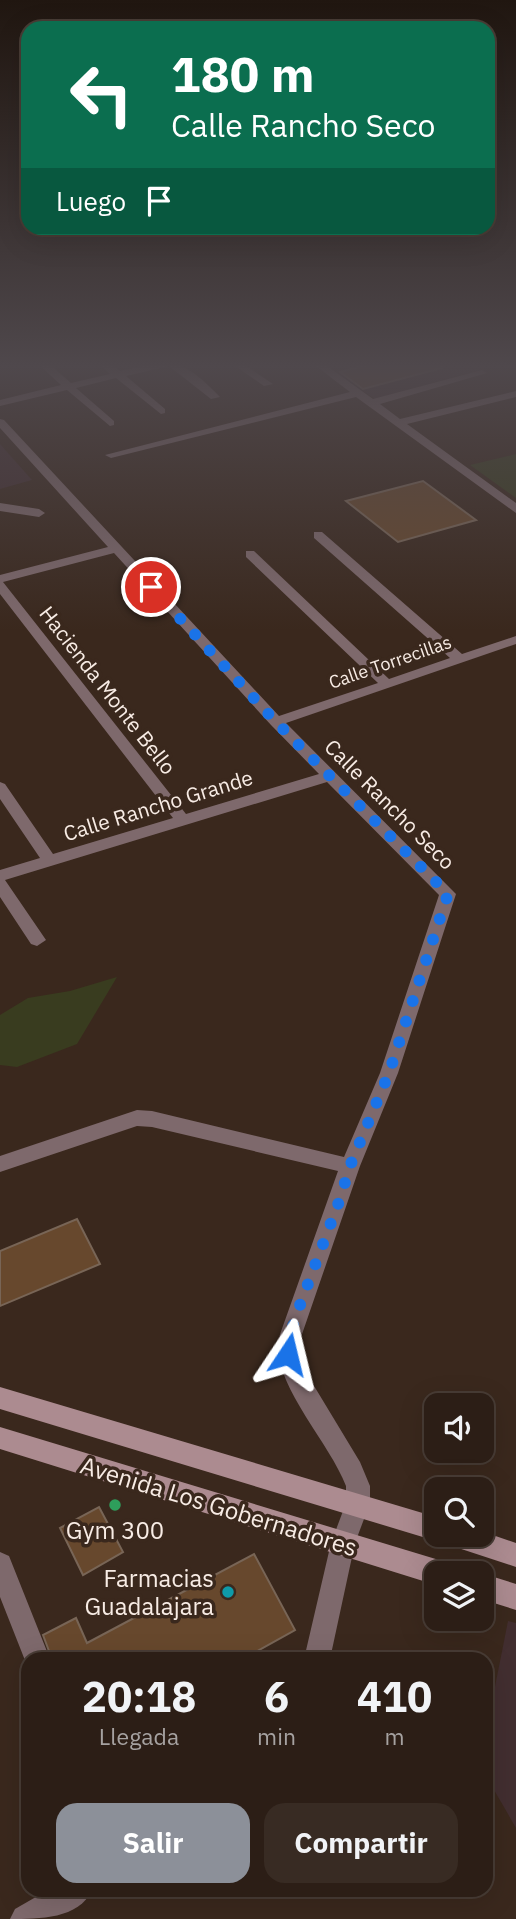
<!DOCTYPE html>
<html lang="es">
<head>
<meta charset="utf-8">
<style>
	body { margin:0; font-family:"IBM Plex Sans",sans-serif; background:#382b23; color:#f1f3f6; height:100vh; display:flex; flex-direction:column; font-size:26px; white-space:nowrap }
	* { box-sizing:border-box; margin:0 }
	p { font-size:23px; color:#a6a2a1 }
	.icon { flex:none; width:38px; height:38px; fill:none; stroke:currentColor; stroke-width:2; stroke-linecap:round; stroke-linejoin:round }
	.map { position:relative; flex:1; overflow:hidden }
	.details { position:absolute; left:21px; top:1652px; width:472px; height:245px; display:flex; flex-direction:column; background:#2c1e16; border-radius:21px; box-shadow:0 7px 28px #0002,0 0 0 2px #483c35 }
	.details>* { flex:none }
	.top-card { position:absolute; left:21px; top:21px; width:474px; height:214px; border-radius:21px; box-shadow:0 7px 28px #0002,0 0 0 2px #483c35; background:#0b6e4f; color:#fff; overflow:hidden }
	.tools { position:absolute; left:424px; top:1393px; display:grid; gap:14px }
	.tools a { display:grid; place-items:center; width:70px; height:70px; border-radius:14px; background:#2c1e16; box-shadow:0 7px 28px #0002,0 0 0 2px #483c35; font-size:35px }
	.pin { position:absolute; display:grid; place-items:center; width:60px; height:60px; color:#fff; margin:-30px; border:4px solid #fff; border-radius:50%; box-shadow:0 2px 7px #0007 }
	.me { position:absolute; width:77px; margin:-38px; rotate:10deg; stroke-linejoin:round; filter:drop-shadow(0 0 5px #0008) }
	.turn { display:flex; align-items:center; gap:24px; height:147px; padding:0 35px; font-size:32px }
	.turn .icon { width:91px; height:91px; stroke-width:2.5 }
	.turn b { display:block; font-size:49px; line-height:60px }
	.then { display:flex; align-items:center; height:66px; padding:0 35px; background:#0003; gap:14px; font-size:26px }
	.eta { display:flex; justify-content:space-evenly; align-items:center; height:119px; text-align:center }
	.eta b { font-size:42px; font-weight:700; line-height:49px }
	.button { display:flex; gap:14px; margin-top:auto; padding:14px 35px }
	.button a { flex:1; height:80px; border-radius:21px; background:#8c9099; color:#fff; font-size:28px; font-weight:700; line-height:80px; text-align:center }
	.button a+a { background:#382b23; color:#f1f3f6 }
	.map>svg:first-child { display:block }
	.education { fill:#422e30 }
	.green { fill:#393c1f }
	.building { fill:#67482d; stroke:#786556; stroke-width:2 }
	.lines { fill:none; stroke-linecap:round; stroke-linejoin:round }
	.street { fill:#7e696c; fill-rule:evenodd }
	.secondary { fill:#ac8b90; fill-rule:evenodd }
	.route { stroke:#1a73e8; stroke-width:12; stroke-dasharray:0 21.6 }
	.leisure-dot { fill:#2e9e5b; stroke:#3a281d; stroke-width:2.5 }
	.culture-dot { fill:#0f9aa8; stroke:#3a281d; stroke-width:2.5 }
	.labels { text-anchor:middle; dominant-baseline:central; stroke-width:7; stroke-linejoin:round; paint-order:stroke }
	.far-street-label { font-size:18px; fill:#f8ece5; stroke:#3a281d }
	.street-label { font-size:21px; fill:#f8ece5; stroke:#3a281d }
	.near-street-label { font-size:24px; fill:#f8ece5; stroke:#3a281d }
	.near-poi-label { font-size:24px; fill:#f8ece5; stroke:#3a281d }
</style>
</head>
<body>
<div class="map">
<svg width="516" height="1919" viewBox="0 0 516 1919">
	<rect width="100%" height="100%" fill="#3a281d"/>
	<g class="education">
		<path d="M 374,363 L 516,363 L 496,368 L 492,366 L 375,399 L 336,373 Z"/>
		<path d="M 0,444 L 32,480 L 0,489 Z"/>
		<path d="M 508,1621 L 516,1623 L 516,1828 L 486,1776 L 487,1727 Z"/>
	</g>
	<g class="green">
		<path d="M 516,454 L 516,498 L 470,465 Z"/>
		<path d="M 117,977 L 77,1044 L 17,1067 L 0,1065 L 0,1015 L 28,998 L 70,991 Z"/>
	</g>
	<g class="building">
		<path d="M 374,363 L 441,363 L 442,368 L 363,389 L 340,372 Z"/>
		<path d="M 423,481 L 476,520 L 398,542 L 346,501 Z"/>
		<path d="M 77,1219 L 100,1264 L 0,1306 L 0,1251 Z"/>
		<path d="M 99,1507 L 123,1552 L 83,1575 L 60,1528 Z"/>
		<path d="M 254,1554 L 295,1630 L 243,1659 L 52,1659 L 43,1635 L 76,1618 L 87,1643 Z"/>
	</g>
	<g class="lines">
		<g class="street">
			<path d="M 37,363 L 48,363 L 71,383 L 110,374 L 99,363 L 110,363 L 120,371 C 171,359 182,357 220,397 L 211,399 L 169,366 L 126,376 L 165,409 L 165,413 L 161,414 L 116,378 L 76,388 L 114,421 L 114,425 L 110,426 L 67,390 L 0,406 L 0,400 L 61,385 Z"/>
			<path d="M 231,363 L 242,363 L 273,384 L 264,386 Z"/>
			<path d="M 312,363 L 323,363 L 373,399 L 482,370 L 487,373 L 380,404 L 400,419 L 516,391 L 516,397 L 407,424 L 516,503 L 516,513 L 356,397 L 111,458 L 105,455 L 350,392 Z"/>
			<path d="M 0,419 L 4,420 L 279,716 L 378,683 L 246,557 L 246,551 L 254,551 L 389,679 L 450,658 L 314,538 L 314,532 L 322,532 L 462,654 L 516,636 L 516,644 L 286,723 L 456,894 L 398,1073 L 360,1166 L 300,1340 L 299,1354 L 302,1366 L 360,1462 L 370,1486 L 370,1503 L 355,1543 L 330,1659 L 304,1659 L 331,1543 L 346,1503 L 346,1486 C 329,1441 274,1387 278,1340 L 338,1171 L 152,1127 L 137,1126 L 0,1172 L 0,1156 L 137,1110 L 152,1111 L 344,1157 L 380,1073 L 439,895 L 327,782 L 5,880 L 46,940 L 37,946 L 31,944 L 0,897 L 0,870 L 40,858 L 0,799 L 0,782 L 5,784 L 53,854 L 173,818 L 0,594 L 0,575 L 108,547 L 0,428 ZM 114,553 L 271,725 L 319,774 L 186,814 L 3,582 Z"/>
			<path d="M 0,503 L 39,509 L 45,513 L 39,517 L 0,511 Z"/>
			<path d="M 0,1552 L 9,1556 L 50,1659 L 28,1659 L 28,1668 L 0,1597 Z"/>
			<path d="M 48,1890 L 92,1890 C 79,1919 39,1919 10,1919 L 15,1909 Z"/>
		</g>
		<g class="secondary">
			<path d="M 0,1387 L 436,1517 L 436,1535 L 481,1535 L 481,1531 L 516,1543 L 516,1567 L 446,1544 L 444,1538 L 436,1541 L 0,1409 Z"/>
			<path d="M 0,1427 L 439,1560 L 448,1564 L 452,1573 L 436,1573 L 436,1585 L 0,1449 Z"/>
			<path d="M 481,1573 L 516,1584 L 516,1610 L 481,1599 Z"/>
		</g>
	</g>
	<linearGradient id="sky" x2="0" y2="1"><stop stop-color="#201610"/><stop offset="0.58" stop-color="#4f484c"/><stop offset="1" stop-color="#4f484c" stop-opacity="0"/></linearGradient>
	<rect width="516" height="631" fill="url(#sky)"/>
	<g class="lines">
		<path class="route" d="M 151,587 L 276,722 L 448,894 L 389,1073 L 350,1166 L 340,1199 L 294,1321 L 288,1354"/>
	</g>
	<circle class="leisure-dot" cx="115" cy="1505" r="7"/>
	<circle class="culture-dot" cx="228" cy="1592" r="7"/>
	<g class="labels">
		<g class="far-street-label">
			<text transform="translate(390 662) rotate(-19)">Calle Torrecillas</text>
		</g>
		<g class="street-label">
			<text transform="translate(108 690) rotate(52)">Hacienda Monte Bello</text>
			<text transform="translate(390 804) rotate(45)">Calle Rancho Seco</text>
			<text transform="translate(158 805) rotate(-17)">Calle Rancho Grande</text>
		</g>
		<g class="near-street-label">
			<text transform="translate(219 1506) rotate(17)">Avenida Los Gobernadores</text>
		</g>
		<g class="near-poi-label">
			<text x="115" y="1530">Gym 300</text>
			<text x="214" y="1578" text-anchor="end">Farmacias<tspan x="214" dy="28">Guadalajara</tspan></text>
		</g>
	</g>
</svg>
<div class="tools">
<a><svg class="icon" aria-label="sound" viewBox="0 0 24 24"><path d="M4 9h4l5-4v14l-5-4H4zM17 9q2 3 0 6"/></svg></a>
<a><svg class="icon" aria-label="search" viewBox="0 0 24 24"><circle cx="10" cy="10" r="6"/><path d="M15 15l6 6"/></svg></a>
<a><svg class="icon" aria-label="layers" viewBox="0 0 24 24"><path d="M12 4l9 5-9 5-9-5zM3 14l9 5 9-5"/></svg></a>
</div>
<div class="pin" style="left:151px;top:587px;background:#d93025"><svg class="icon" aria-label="arrive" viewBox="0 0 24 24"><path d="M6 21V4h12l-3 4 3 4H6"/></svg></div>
<svg class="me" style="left:288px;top:1354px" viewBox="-20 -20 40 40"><path d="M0-17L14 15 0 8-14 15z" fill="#1a73e8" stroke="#fff" stroke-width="4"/></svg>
<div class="top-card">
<div class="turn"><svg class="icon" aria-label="left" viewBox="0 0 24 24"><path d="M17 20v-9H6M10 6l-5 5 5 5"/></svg><div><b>180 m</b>Calle Rancho Seco</div></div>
<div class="then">Luego<svg class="icon" aria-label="arrive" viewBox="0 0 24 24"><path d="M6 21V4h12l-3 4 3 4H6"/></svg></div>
</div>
<section class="details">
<div class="eta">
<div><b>20:18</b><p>Llegada</p></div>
<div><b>6</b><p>min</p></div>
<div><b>410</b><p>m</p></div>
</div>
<div class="button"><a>Salir</a><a>Compartir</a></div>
</section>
</div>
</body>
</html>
